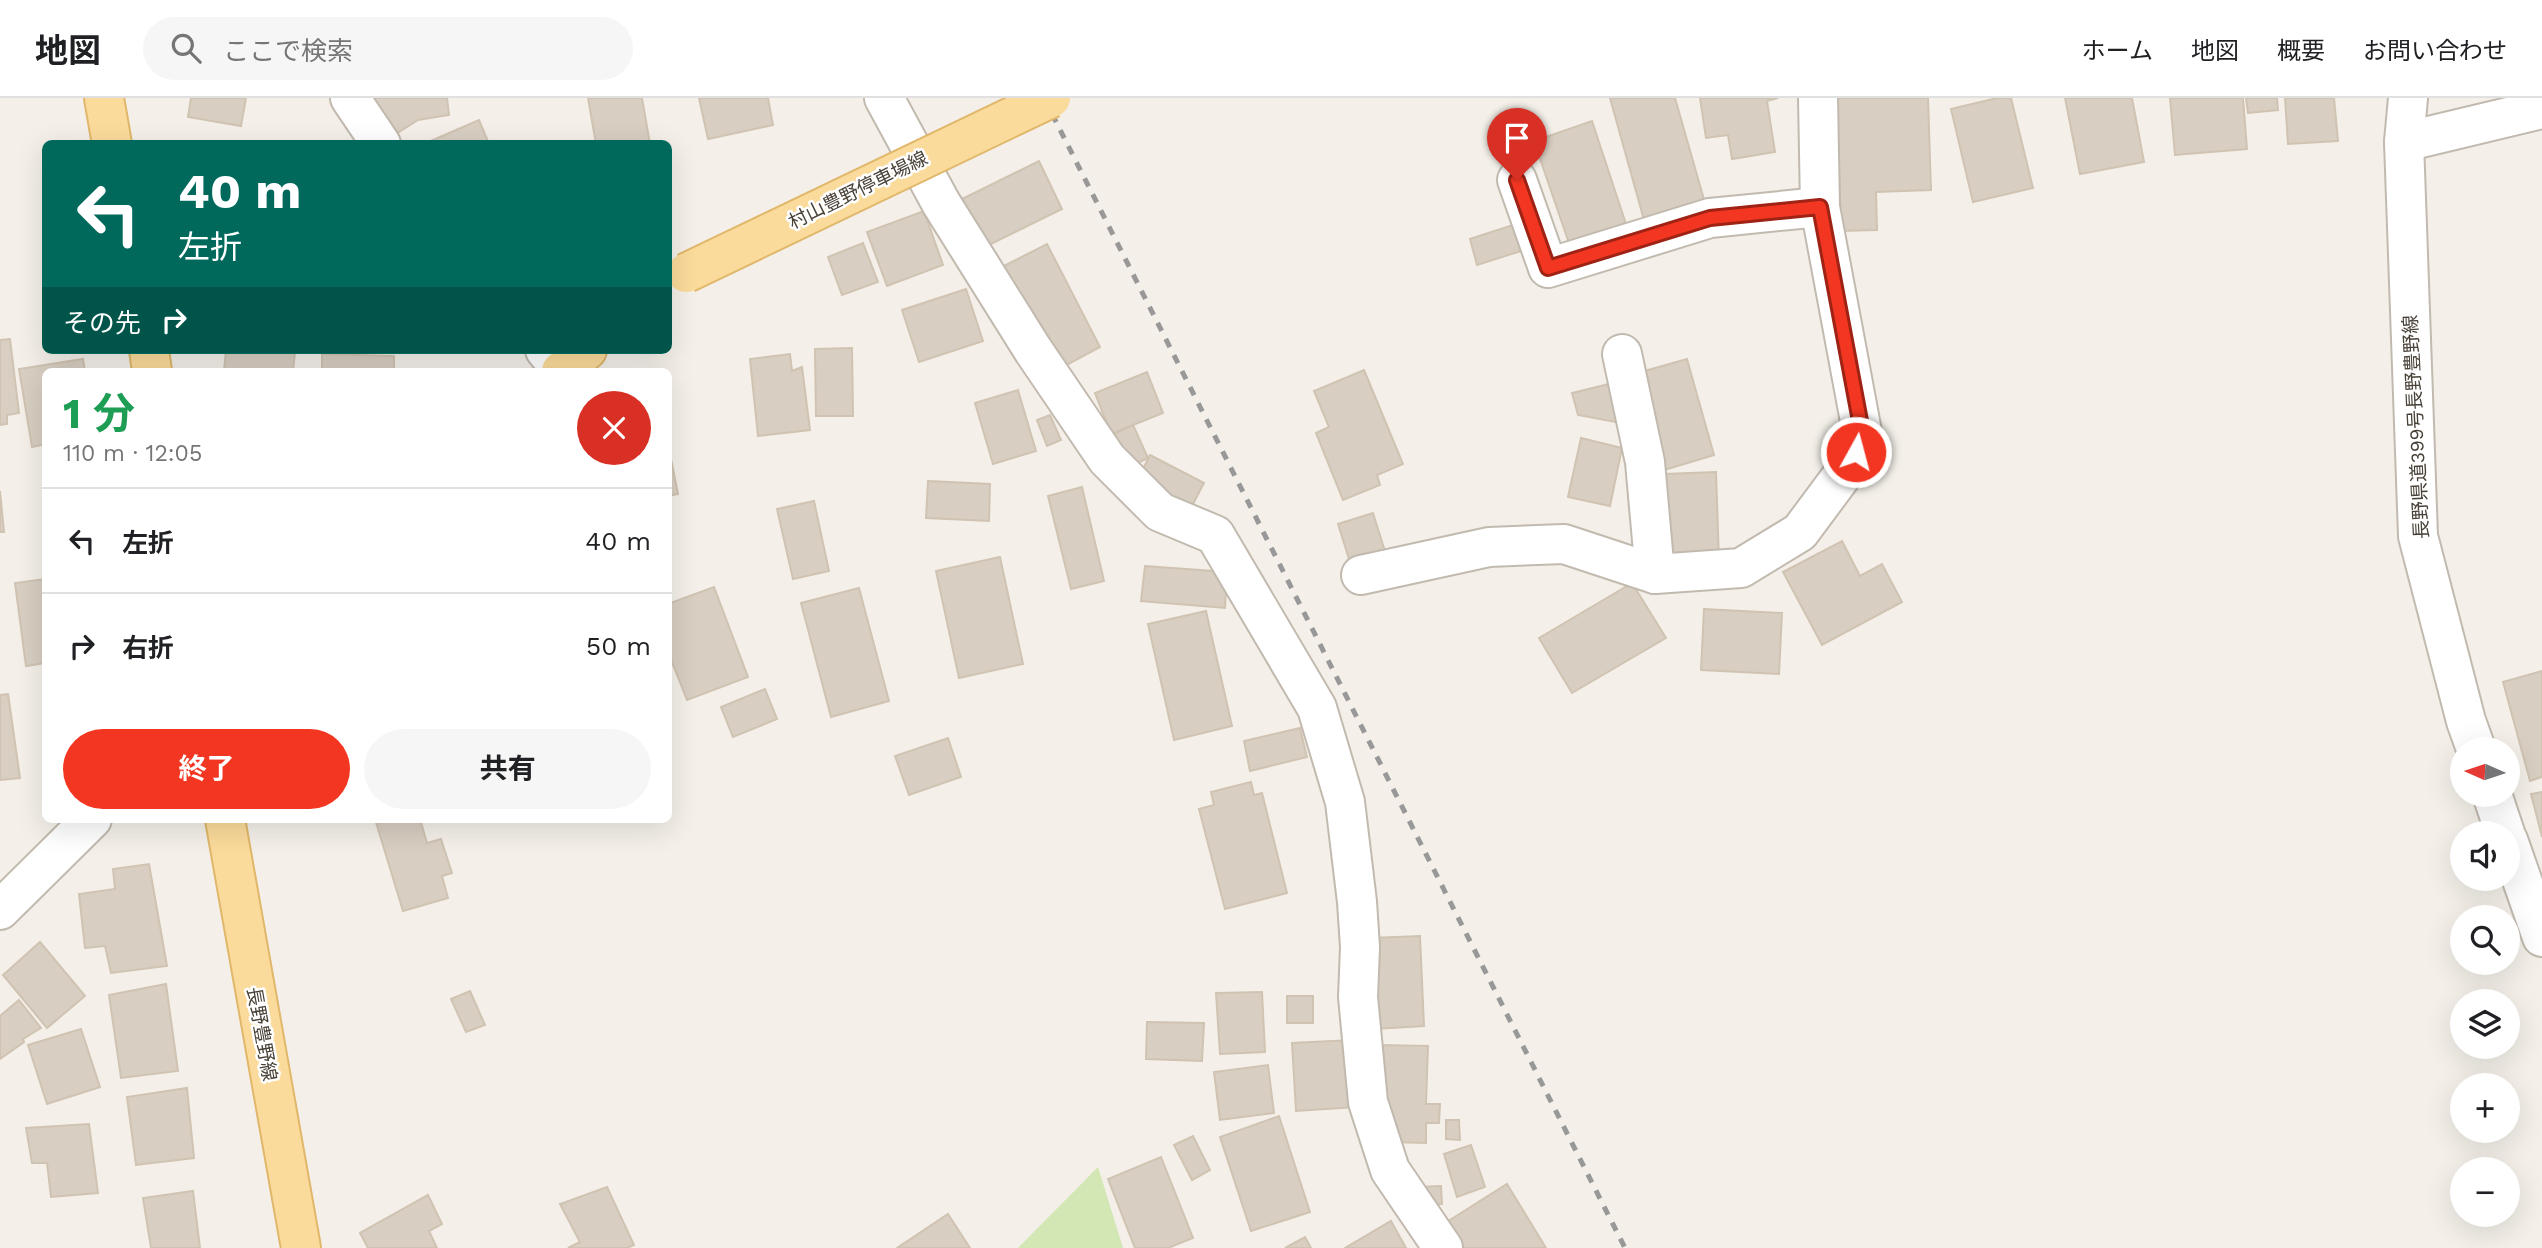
<!DOCTYPE html>
<html lang="ja">
<head>
<meta charset="utf-8">
<style>
	body { margin:0; font-family:"Work Sans","Noto Sans JP",sans-serif; background:#f6f6f6; color:#202124; height:100vh; display:flex; flex-direction:column; font-size:26px; white-space:nowrap }
	* { box-sizing:border-box; margin:0 }
	p { font-size:23px; color:#757577 }
	.icon { flex:none; width:38px; height:38px; fill:none; stroke:currentColor; stroke-width:2; stroke-linecap:round; stroke-linejoin:round }
	.map { position:relative; flex:1; overflow:hidden }
	.panel { position:absolute; left:42px; top:270px; width:630px; height:455px; display:flex; flex-direction:column; background:#fff; border-radius:10px; box-shadow:0 7px 28px #0002 }
	.panel>* { flex:none }
	.banner { position:absolute; left:42px; top:42px; width:630px; height:214px; border-radius:10px; box-shadow:0 7px 28px #0002; background:#00695c; color:#fff; overflow:hidden }
	.needle { width:46px; rotate:273deg }
	.fabs { position:absolute; left:2450px; top:639px; display:grid; gap:14px }
	.fabs a { display:grid; place-items:center; width:70px; height:70px; border-radius:50%; background:#fff; box-shadow:0 7px 28px #0002; font-size:35px }
	.pin { position:absolute; display:grid; place-items:center; width:60px; height:60px; color:#fff; margin:-72px -30px; border-radius:50% 50% 50% 0; rotate:-45deg; box-shadow:0 0 7px #0007 }
	.pin .icon { rotate:45deg }
	.me { position:absolute; width:77px; margin:-38px; rotate:7deg; stroke-linejoin:round; filter:drop-shadow(0 0 5px #0008) }
	.turn { display:flex; align-items:center; gap:24px; height:147px; padding:0 21px; font-size:32px }
	.turn .icon { width:91px; height:91px; stroke-width:2.5 }
	.turn b { display:block; font-size:49px; line-height:60px }
	.then { display:flex; align-items:center; height:66px; padding:0 21px; background:#0003; gap:14px; font-size:26px }
	.round { display:grid; place-items:center; flex:none; width:74px; height:74px; border-radius:37px; background:#f6f6f6 }
	.head { display:flex; align-items:center; justify-content:space-between; height:119px; padding:0 21px }
	h1 { font-size:42px; font-weight:700; line-height:52px; color:#1e9e55 }
	.primary-button { display:flex; gap:14px; margin-top:auto; padding:14px 21px }
	.primary-button a { flex:1; height:80px; border-radius:42px; background:#f33621; color:#fff; font-size:28px; font-weight:700; line-height:80px; text-align:center }
	.primary-button a+a { background:#f6f6f6; color:#202124 }
	ul { padding:0; list-style:none }
	li { display:flex; align-items:center; gap:21px; height:105px; padding:0 21px; border-top:2px solid #e0e0e0 }
	li div { flex:1 }
	li b { display:block; font-size:26px }
	li em { font-style:normal }
	header { display:flex; align-items:center; gap:42px; box-sizing:border-box; height:98px; padding:0 35px; background:#fff; border-bottom:2px solid #e0e0e0 }
	header strong { font-size:33px }
	nav { display:flex; gap:38px; margin-inline-start:auto; font-size:24px }
	.search { width:490px; height:63px; background:#f6f6f6; display:flex; align-items:center; gap:18px; box-sizing:border-box; padding:0 24px; border-radius:38px; color:#757577; font-size:26px }
	.map>svg:first-child { display:block }
	.green { fill:#d2e7b4 }
	.building { fill:#d8cec2; stroke:#d0c3b2; stroke-width:2 }
	.lines { fill:none; stroke-linecap:round; stroke-linejoin:round }
	.minor-casing { stroke:#c2baaf; stroke-width:42 }
	.major-casing { stroke:#e0b76b; stroke-width:42 }
	.minor { stroke:#fff; stroke-width:38 }
	.major { stroke:#fbdb9b; stroke-width:38 }
	.rail { stroke:#989898; stroke-width:5; stroke-dasharray:9 9; stroke-linecap:butt }
	.major-bridge-casing { stroke:#e0b76b; stroke-width:42; stroke-linecap:butt }
	.major-bridge { stroke:#fbdb9b; stroke-width:38 }
	.route-casing { stroke:#9e2315; stroke-width:18 }
	.route { stroke:#f33621; stroke-width:12 }
	.labels { text-anchor:middle; dominant-baseline:central; stroke-width:5; stroke-linejoin:round; paint-order:stroke }
	.street-label { font-size:19px; fill:#484138; stroke:#fff }
</style>
</head>
<body>
<header>
<strong>地図</strong>
<div class="search"><svg class="icon" aria-label="search" viewBox="0 0 24 24"><circle cx="10" cy="10" r="6"/><path d="M15 15l6 6"/></svg>ここで検索</div>
<nav><a>ホーム</a><a>地図</a><a>概要</a><a>お問い合わせ</a></nav>
</header>
<div class="map">
<svg width="2542" height="1150" viewBox="0 0 2542 1150">
	<rect width="100%" height="100%" fill="#f4f0e9"/>
	<path class="green" d="M 1098,1069 L 1123,1150 L 1018,1150 Z"/>
	<g class="building">
		<path d="M 191,0 L 246,0 L 241,28 L 188,19 Z"/>
		<path d="M 358,0 L 447,0 L 449,17 L 418,22 L 383,44 Z"/>
		<path d="M 588,0 L 642,0 L 650,46 L 596,46 Z"/>
		<path d="M 699,0 L 768,0 L 773,27 L 708,41 Z"/>
		<path d="M 1610,0 L 1675,0 L 1705,105 L 1644,122 Z"/>
		<path d="M 1700,0 L 1778,0 L 1767,3 L 1775,54 L 1732,61 L 1728,37 L 1706,40 Z"/>
		<path d="M 1837,0 L 1928,0 L 1931,92 L 1876,94 L 1877,132 L 1841,133 Z"/>
		<path d="M 1997,0 L 2011,0 L 2033,90 L 1973,104 L 1951,11 Z"/>
		<path d="M 2065,0 L 2132,0 L 2144,64 L 2080,76 Z"/>
		<path d="M 2170,0 L 2243,0 L 2247,51 L 2175,57 Z"/>
		<path d="M 2246,0 L 2277,0 L 2278,12 L 2248,15 Z"/>
		<path d="M 2285,0 L 2334,0 L 2338,43 L 2288,46 Z"/>
		<path d="M 479,22 L 489,46 L 426,46 L 426,45 Z"/>
		<path d="M 1592,23 L 1628,132 L 1571,151 L 1534,43 Z"/>
		<path d="M 1039,63 L 1062,111 L 981,151 L 958,103 Z"/>
		<path d="M 924,113 L 943,167 L 887,188 L 867,134 Z"/>
		<path d="M 1513,127 L 1521,153 L 1477,167 L 1470,141 Z"/>
		<path d="M 863,145 L 878,184 L 842,197 L 828,159 Z"/>
		<path d="M 1047,146 L 1100,249 L 1050,276 L 996,172 Z"/>
		<path d="M 966,191 L 983,243 L 919,264 L 902,212 Z"/>
		<path d="M 10,241 L 19,315 L 7,317 L 7,326 L 0,327 L 0,242 Z"/>
		<path d="M 852,250 L 853,318 L 816,318 L 815,251 Z"/>
		<path d="M 226,252 L 295,254 L 293,273 L 224,273 Z"/>
		<path d="M 322,256 L 394,258 L 394,273 L 322,273 Z"/>
		<path d="M 790,256 L 792,273 L 802,269 L 810,332 L 758,338 L 750,261 Z"/>
		<path d="M 83,261 L 85,273 L 46,273 L 46,346 L 32,349 L 19,271 Z"/>
		<path d="M 1687,261 L 1714,357 L 1661,373 L 1634,276 Z"/>
		<path d="M 1364,272 L 1403,366 L 1377,377 L 1380,387 L 1343,402 L 1316,335 L 1329,329 L 1314,293 Z"/>
		<path d="M 1147,274 L 1163,315 L 1111,336 L 1095,295 Z"/>
		<path d="M 1617,284 L 1626,326 L 1578,317 L 1572,295 Z"/>
		<path d="M 1018,292 L 1036,353 L 993,366 L 975,305 Z"/>
		<path d="M 1050,317 L 1061,342 L 1047,348 L 1037,322 Z"/>
		<path d="M 1133,327 L 1148,360 L 1123,372 L 1108,339 Z"/>
		<path d="M 1581,340 L 1622,350 L 1610,408 L 1568,399 Z"/>
		<path d="M 668,346 L 678,396 L 668,398 Z"/>
		<path d="M 1150,357 L 1204,385 L 1192,408 L 1138,381 Z"/>
		<path d="M 1716,374 L 1719,463 L 1668,464 L 1664,376 Z"/>
		<path d="M 928,383 L 990,386 L 989,423 L 926,420 Z"/>
		<path d="M 1082,389 L 1104,483 L 1071,491 L 1048,398 Z"/>
		<path d="M 0,393 L 4,434 L 0,434 Z"/>
		<path d="M 814,403 L 829,473 L 793,481 L 777,411 Z"/>
		<path d="M 1373,415 L 1389,466 L 1354,477 L 1338,426 Z"/>
		<path d="M 1842,443 L 1860,478 L 1882,466 L 1902,504 L 1822,547 L 1783,474 Z"/>
		<path d="M 1000,459 L 1023,566 L 959,580 L 936,473 Z"/>
		<path d="M 1145,468 L 1227,474 L 1225,510 L 1141,503 Z"/>
		<path d="M 46,481 L 46,565 L 26,568 L 15,485 Z"/>
		<path d="M 1632,485 L 1666,540 L 1572,595 L 1539,540 Z"/>
		<path d="M 714,489 L 748,579 L 687,602 L 668,554 L 668,506 Z"/>
		<path d="M 859,490 L 889,603 L 831,619 L 801,505 Z"/>
		<path d="M 1704,511 L 1782,515 L 1779,576 L 1701,572 Z"/>
		<path d="M 1206,513 L 1232,628 L 1174,642 L 1148,526 Z"/>
		<path d="M 2542,573 L 2542,679 L 2530,683 L 2503,584 Z"/>
		<path d="M 765,591 L 777,621 L 733,639 L 721,609 Z"/>
		<path d="M 8,596 L 20,680 L 0,682 L 0,597 Z"/>
		<path d="M 1300,630 L 1307,659 L 1250,673 L 1244,643 Z"/>
		<path d="M 948,640 L 961,679 L 909,697 L 895,658 Z"/>
		<path d="M 1251,684 L 1254,697 L 1262,695 L 1287,795 L 1225,811 L 1199,711 L 1214,707 L 1211,694 Z"/>
		<path d="M 2542,694 L 2542,739 L 2531,696 Z"/>
		<path d="M 375,721 L 420,721 L 427,745 L 441,741 L 452,775 L 442,778 L 448,800 L 403,813 Z"/>
		<path d="M 149,766 L 167,868 L 111,875 L 105,848 L 85,850 L 79,796 L 115,791 L 113,771 Z"/>
		<path d="M 1420,838 L 1424,928 L 1375,931 L 1370,840 Z"/>
		<path d="M 40,844 L 85,898 L 47,930 L 3,877 Z"/>
		<path d="M 166,886 L 178,973 L 121,980 L 109,897 Z"/>
		<path d="M 470,893 L 485,927 L 466,934 L 451,901 Z"/>
		<path d="M 1262,894 L 1265,954 L 1220,956 L 1216,895 Z"/>
		<rect x="1287" y="898" width="26" height="27"/>
		<path d="M 19,902 L 41,930 L 23,941 L 24,944 L 0,961 L 0,918 Z"/>
		<path d="M 1147,924 L 1204,925 L 1202,963 L 1146,961 Z"/>
		<path d="M 81,931 L 100,989 L 47,1006 L 28,947 Z"/>
		<path d="M 1352,942 L 1356,1009 L 1296,1013 L 1292,945 Z"/>
		<path d="M 1380,947 L 1428,948 L 1426,1006 L 1440,1006 L 1439,1025 L 1426,1025 L 1426,1045 L 1391,1044 Z"/>
		<path d="M 1268,967 L 1274,1015 L 1220,1022 L 1214,974 Z"/>
		<path d="M 187,990 L 194,1060 L 136,1067 L 127,999 Z"/>
		<path d="M 1279,1018 L 1310,1114 L 1251,1133 L 1220,1039 Z"/>
		<path d="M 1446,1022 L 1459,1022 L 1460,1042 L 1446,1041 Z"/>
		<path d="M 89,1026 L 98,1095 L 51,1099 L 47,1065 L 32,1065 L 26,1030 Z"/>
		<path d="M 1193,1038 L 1210,1072 L 1192,1082 L 1174,1047 Z"/>
		<path d="M 1471,1047 L 1485,1089 L 1457,1099 L 1444,1056 Z"/>
		<path d="M 1161,1059 L 1193,1140 L 1168,1150 L 1135,1150 L 1108,1081 Z"/>
		<path d="M 1507,1086 L 1546,1150 L 1456,1150 L 1442,1127 Z"/>
		<path d="M 1441,1088 L 1442,1106 L 1416,1107 L 1416,1089 Z"/>
		<path d="M 607,1089 L 634,1147 L 627,1150 L 568,1150 L 580,1144 L 560,1106 Z"/>
		<path d="M 193,1093 L 200,1150 L 151,1150 L 143,1100 Z"/>
		<path d="M 428,1097 L 442,1126 L 429,1133 L 437,1150 L 368,1150 L 360,1135 Z"/>
		<path d="M 948,1116 L 970,1150 L 897,1150 Z"/>
		<path d="M 1391,1123 L 1406,1150 L 1345,1150 Z"/>
		<path d="M 1305,1139 L 1311,1150 L 1285,1150 Z"/>
	</g>
	<g class="lines">
		<defs>
			<g id="minor">
				<path d="M 350,0 L 381,46"/>
				<path d="M 884,0 L 941,105 L 1033,252 L 1107,361 L 1160,414 L 1215,437 L 1317,610 L 1345,704 L 1357,804 L 1360,849 L 1358,899 L 1368,1004 L 1390,1072 L 1443,1150"/>
				<path d="M 2408,0 L 2404,44 L 2418,438 L 2466,623 L 2476,651"/>
				<path d="M 2404,44 L 2542,11"/>
				<path d="M 1517,82 L 1548,170 L 1710,120 L 1820,109"/>
				<path d="M 545,252 L 562,272"/>
				<path d="M 1622,256 L 1645,364 L 1655,476"/>
				<path d="M 1361,477 L 1489,449 L 1564,446 L 1655,476 L 1741,470 L 1800,434 L 1849,368 L 1863,339 L 1820,109 L 1818,0"/>
				<path d="M 2492,696 L 2505,735"/>
				<path d="M 2508,742 L 2542,839"/>
				<path d="M 0,812 L 92,721"/>
			</g>
			<g id="major">
				<path d="M 104,0 L 112,46"/>
				<path d="M 149,252 L 152,273"/>
				<path d="M 561,273 L 587,252"/>
				<path d="M 225,721 L 301,1150"/>
			</g>
		</defs>
		<use href="#minor" class="minor-casing"/>
		<use href="#major" class="major-casing"/>
		<use href="#minor" class="minor"/>
		<use href="#major" class="major"/>
		<path class="rail" d="M 1044,0 L 1625,1150"/>
		<defs>
			<path id="major-bridge" d="M 686,175 L 1051,0"/>
		</defs>
		<use href="#major-bridge" class="major-bridge-casing"/>
		<use href="#major-bridge" class="major-bridge"/>
	</g>
	<g class="lines">
		<defs>
			<path id="route" d="M 1517,82 L 1548,170 L 1710,120 L 1820,109 L 1863,339 L 1856,354"/>
		</defs>
		<use href="#route" class="route-casing"/>
		<use href="#route" class="route"/>
	</g>
	<g class="labels">
		<g class="street-label">
			<text transform="translate(858 92) rotate(-26)">村山豊野停車場線</text>
			<text transform="translate(2416 329) rotate(-93)">長野県道399号長野豊野線</text>
			<text transform="translate(262 936) rotate(80)">長野豊野線</text>
		</g>
	</g>
</svg>
<div class="fabs">
<a><svg class="needle" viewBox="-14 -14 28 28"><path d="M0-13l5 13h-10z" fill="#e53935"/><path d="M0 13l5-13h-10z" fill="#757577"/></svg></a>
<a><svg class="icon" aria-label="sound" viewBox="0 0 24 24"><path d="M4 9h4l5-4v14l-5-4H4zM17 9q2 3 0 6"/></svg></a>
<a><svg class="icon" aria-label="search" viewBox="0 0 24 24"><circle cx="10" cy="10" r="6"/><path d="M15 15l6 6"/></svg></a>
<a><svg class="icon" aria-label="layers" viewBox="0 0 24 24"><path d="M12 4l9 5-9 5-9-5zM3 14l9 5 9-5"/></svg></a>
<a>+</a>
<a>−</a>
</div>
<div class="pin" style="left:1517px;top:82px;background:#d93025"><svg class="icon" aria-label="arrive" viewBox="0 0 24 24"><path d="M6 21V4h12l-3 4 3 4H6"/></svg></div>
<svg class="me" style="left:1856px;top:354px" viewBox="-20 -20 40 40"><circle r="17" fill="#f33621" stroke="#fff" stroke-width="3"/><path d="M0-11L8 9 0 5-8 9z" fill="#fff"/></svg>
<div class="banner">
<div class="turn"><svg class="icon" aria-label="left" viewBox="0 0 24 24"><path d="M17 20v-9H6M10 6l-5 5 5 5"/></svg><div><b>40 m</b>左折</div></div>
<div class="then">その先<svg class="icon" aria-label="right" viewBox="0 0 24 24"><path d="M7 20v-9h11M14 6l5 5-5 5"/></svg></div>
</div>
<section class="panel">
<div class="head"><div><h1>1 分</h1><p>110 m · 12:05</p></div><a class="round" style="background:#d93025;color:#fff"><svg class="icon" aria-label="close" viewBox="0 0 24 24"><path d="M6 6l12 12M18 6L6 18"/></svg></a></div>
<ul>
<li><svg class="icon" aria-label="left" viewBox="0 0 24 24"><path d="M17 20v-9H6M10 6l-5 5 5 5"/></svg><div><b>左折</b></div><em>40 m</em></li>
<li><svg class="icon" aria-label="right" viewBox="0 0 24 24"><path d="M7 20v-9h11M14 6l5 5-5 5"/></svg><div><b>右折</b></div><em>50 m</em></li>
</ul>
<div class="primary-button"><a>終了</a><a>共有</a></div>
</section>
</div>
</body>
</html>
